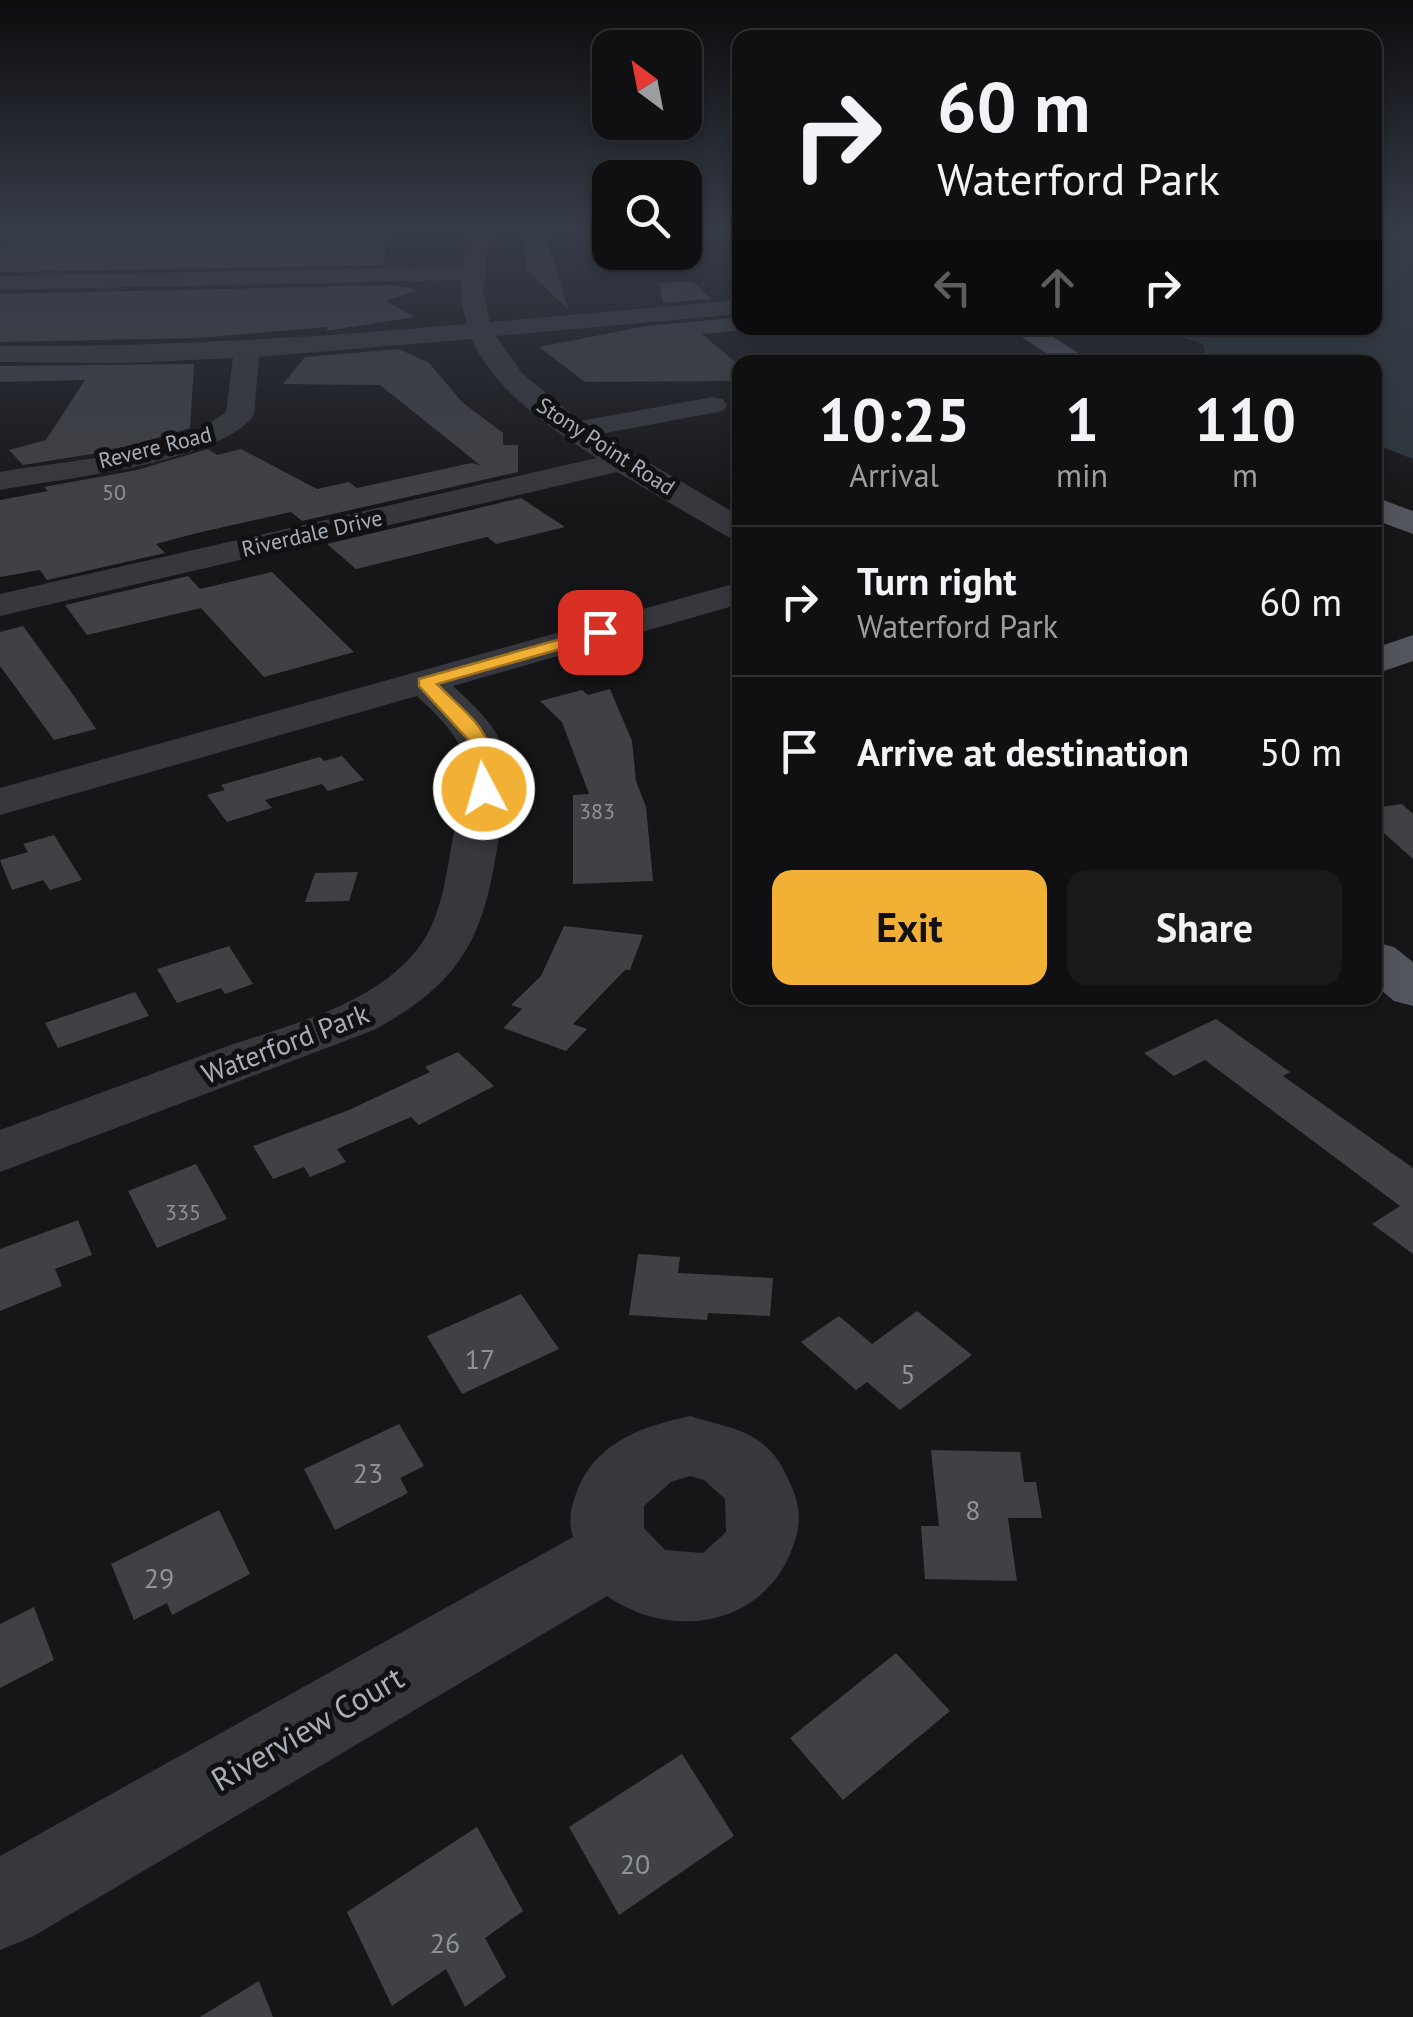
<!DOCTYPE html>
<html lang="en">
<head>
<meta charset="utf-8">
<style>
	body { margin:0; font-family:"PT Sans",sans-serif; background:#19191b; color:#f1f3f6; height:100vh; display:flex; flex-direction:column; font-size:38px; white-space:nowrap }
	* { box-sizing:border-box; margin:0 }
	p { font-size:32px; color:#9c9d9f }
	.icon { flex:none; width:55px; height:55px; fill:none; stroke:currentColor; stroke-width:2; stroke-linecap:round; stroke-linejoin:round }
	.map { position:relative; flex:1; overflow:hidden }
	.details { position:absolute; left:732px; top:355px; width:650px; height:650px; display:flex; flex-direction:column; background:#101012; border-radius:20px; box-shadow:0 5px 15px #0003,0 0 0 2px #303032 }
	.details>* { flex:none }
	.banner { position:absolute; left:732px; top:30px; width:650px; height:305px; border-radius:20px; box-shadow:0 5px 15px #0003,0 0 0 2px #303032; background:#101012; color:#f1f3f6; overflow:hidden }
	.needle { width:65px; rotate:328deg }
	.controls { position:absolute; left:592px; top:30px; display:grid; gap:20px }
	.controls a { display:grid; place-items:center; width:110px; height:110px; border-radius:20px; background:#101012; box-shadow:0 5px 15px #0003,0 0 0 2px #303032; font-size:50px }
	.pin { position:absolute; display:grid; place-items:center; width:85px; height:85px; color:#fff; margin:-42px; border-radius:20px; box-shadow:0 5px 15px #0006 }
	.me { position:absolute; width:110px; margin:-55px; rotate:354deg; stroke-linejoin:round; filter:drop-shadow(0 0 8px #0008) }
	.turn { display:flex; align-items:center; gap:35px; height:210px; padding:0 40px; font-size:45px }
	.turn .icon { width:130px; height:130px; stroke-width:2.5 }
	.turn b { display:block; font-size:70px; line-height:85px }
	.lanes { display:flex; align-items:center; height:95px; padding:0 40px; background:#0003; justify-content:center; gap:50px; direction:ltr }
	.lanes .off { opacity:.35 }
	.eta { display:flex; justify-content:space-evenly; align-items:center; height:170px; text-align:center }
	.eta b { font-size:60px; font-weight:700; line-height:70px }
	.cta { display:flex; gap:20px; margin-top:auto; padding:20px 40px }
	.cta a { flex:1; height:115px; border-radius:20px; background:#f2b134; color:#111; font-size:40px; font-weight:700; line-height:115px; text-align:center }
	.cta a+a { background:#19191b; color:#f1f3f6 }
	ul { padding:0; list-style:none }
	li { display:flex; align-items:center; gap:30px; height:150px; padding:0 40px; border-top:2px solid #303032 }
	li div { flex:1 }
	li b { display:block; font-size:38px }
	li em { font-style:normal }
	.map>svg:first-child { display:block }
	.water { fill:#2c353c }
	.building { fill:#404145 }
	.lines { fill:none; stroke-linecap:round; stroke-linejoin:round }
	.minor { fill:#37383d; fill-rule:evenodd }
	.major { fill:#53555c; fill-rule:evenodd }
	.route { fill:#f2b134; stroke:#9d7322; stroke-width:2.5 }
	.labels { text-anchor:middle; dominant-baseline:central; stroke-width:10; stroke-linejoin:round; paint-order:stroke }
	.far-street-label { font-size:22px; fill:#a8adb8; stroke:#111113 }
	.number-label { font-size:22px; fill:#8e929b }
	.street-label { font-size:28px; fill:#a8adb8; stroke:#111113 }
	.near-number-label { font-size:28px; fill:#8e929b }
	.near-street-label { font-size:32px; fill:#a8adb8; stroke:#111113 }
</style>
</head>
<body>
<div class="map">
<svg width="1413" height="2017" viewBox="0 0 1413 2017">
	<rect width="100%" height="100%" fill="#161618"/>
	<path class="water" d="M 1375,228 L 1413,228 L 1413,459 L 1375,444 L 1375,362 L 1207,362 L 1203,344 L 1155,328 L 1375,328 Z"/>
	<g class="building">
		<path d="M 522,228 L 543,228 L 568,309 L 527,270 Z"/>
		<path d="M 389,231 L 383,265 L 0,272 L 0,252 L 9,240 Z"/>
		<path d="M 692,281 L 711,299 L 663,303 L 659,283 Z"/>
		<path d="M 393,285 L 417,290 L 386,301 L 415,317 L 326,331 L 329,327 L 198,338 L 0,342 L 0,294 Z"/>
		<path d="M 733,318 L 745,330 L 702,334 L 740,366 L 740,381 L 585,382 L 539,347 L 646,326 Z"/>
		<path d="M 399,349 L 429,363 L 462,402 L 503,433 L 503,445 L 518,445 L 518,472 L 302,521 L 291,512 L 197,533 L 156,544 L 165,553 L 47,580 L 40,570 L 0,577 L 0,500 L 48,491 L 44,487 L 137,470 L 208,449 L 217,455 L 241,449 L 317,489 L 349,482 L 357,488 L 471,463 L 480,465 L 380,385 L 283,384 L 305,357 Z"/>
		<path d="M 194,364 L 190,428 L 117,450 L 23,465 L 9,450 L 46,440 L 85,380 L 0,382 L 0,366 Z"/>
		<path d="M 521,498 L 565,527 L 496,544 L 487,537 L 356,569 L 327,544 Z"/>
		<path d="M 272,572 L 354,652 L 264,677 L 201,608 L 87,635 L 65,605 L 188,576 L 200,589 Z"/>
		<path d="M 23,626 L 74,696 L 96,729 L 54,740 L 0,666 L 0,632 Z"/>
		<path d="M 610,689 L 632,741 L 636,781 L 646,807 L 653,881 L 573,884 L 573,795 L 589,794 L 562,722 L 540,701 L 582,690 L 588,695 Z"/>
		<path d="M 342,756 L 364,780 L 328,791 L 322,784 L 265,800 L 272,808 L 227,822 L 207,795 L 225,790 L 221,785 L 320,757 L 324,761 Z"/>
		<path d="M 1402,804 L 1413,814 L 1413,859 L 1375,825 L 1375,808 Z"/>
		<path d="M 54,835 L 82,880 L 50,890 L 43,880 L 12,890 L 0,860 L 28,852 L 23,844 Z"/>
		<path d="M 358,872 L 349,901 L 305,902 L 315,873 Z"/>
		<path d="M 564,926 L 643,935 L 630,970 L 625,970 L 573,1024 L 587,1029 L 566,1051 L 503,1028 L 522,1009 L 511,1005 L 541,976 Z"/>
		<path d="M 229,946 L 253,984 L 225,994 L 221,988 L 177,1003 L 157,969 Z"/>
		<path d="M 135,992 L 149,1016 L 58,1048 L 45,1023 Z"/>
		<path d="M 1216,1019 L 1290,1072 L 1283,1076 L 1413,1168 L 1413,1254 L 1372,1224 L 1400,1206 L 1205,1060 L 1174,1076 L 1144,1053 Z"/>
		<path d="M 458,1052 L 494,1086 L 419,1125 L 411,1117 L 337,1149 L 346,1162 L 310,1177 L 304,1167 L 273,1179 L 253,1146 L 349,1110 L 430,1072 L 425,1067 Z"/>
		<path d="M 196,1164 L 227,1219 L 157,1248 L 128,1191 Z"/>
		<path d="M 78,1220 L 92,1255 L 55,1269 L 62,1286 L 0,1311 L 0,1249 Z"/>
		<path d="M 638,1254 L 680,1257 L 678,1273 L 773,1278 L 770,1316 L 708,1313 L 707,1320 L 629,1315 Z"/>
		<path d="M 521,1294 L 559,1349 L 462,1394 L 427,1336 Z"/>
		<path d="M 917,1311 L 972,1355 L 900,1410 L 867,1382 L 856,1390 L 801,1342 L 839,1316 L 872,1344 Z"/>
		<path d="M 399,1424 L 424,1466 L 400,1478 L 408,1493 L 335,1530 L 304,1469 Z"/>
		<path d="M 931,1450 L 1020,1452 L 1024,1482 L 1036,1482 L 1042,1518 L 1008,1518 L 1017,1581 L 925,1579 L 921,1526 L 939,1526 Z"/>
		<path d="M 219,1510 L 250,1574 L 172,1615 L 167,1603 L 134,1620 L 111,1564 Z"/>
		<path d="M 34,1607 L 54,1660 L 0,1688 L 0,1624 Z"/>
		<path d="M 896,1653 L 950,1711 L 843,1800 L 790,1738 Z"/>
		<path d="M 682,1754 L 734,1836 L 619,1915 L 569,1827 Z"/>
		<path d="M 477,1827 L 523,1911 L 485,1938 L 506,1977 L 465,2007 L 446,1969 L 392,2006 L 347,1912 Z"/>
		<path d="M 259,1981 L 273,2017 L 200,2017 Z"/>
	</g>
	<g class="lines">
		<g class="minor">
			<path d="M 0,228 L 67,228 L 57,234 L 0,235 Z"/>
			<path d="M 470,228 L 490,228 L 483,291 L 490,322 L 740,300 L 740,314 L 496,336 L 522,373 L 580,421 L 713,397 L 723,399 L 727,405 L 723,411 L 600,434 L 740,516 L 740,540 L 728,537 L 617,472 L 0,616 L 0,594 L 597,458 C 552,429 493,390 472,339 L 259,357 L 254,415 C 219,463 59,479 0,490 L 0,472 C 72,459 166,457 226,412 L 233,358 L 128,363 L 0,362 L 0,346 C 157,347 311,338 467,324 L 461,302 L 461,280 L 0,290 L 0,276 L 462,267 Z"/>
			<path d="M 740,582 L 740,604 L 453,686 C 481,712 510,738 509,779 C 506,802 501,825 497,848 C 483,942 458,984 374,1030 L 0,1172 L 0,1130 C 71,1104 143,1077 214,1051 C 280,1027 370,1008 416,951 C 442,920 446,874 453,837 C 469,760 478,753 417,696 L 0,815 L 0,788 Z"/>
			<path d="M 690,1416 C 711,1423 738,1427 756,1439 C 773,1450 781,1463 789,1481 C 802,1508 802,1527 790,1554 C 759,1627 670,1640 607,1596 L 32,1937 L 0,1950 L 0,1856 L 573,1537 C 567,1517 572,1503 580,1484 C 601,1440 645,1426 690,1416 ZM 690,1476 L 704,1480 L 725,1499 L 726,1532 L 703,1553 L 665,1550 L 644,1528 L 644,1506 L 671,1482 Z"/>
		</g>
		<g class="major">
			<path d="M 1008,328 L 1039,328 L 1093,362 L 1060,362 Z"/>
			<path d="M 1375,497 L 1413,511 L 1413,534 L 1375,520 Z"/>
			<path d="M 1413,635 L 1413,661 L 1375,674 L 1375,648 Z"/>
			<path d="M 1375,942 L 1394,947 L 1413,962 L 1413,1006 L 1394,1001 L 1375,985 Z"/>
		</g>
	</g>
	<linearGradient id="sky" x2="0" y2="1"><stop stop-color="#0c0c0d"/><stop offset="0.45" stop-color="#363c48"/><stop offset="1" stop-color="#363c48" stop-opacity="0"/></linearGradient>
	<rect width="1413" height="510" fill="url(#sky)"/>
	<path class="route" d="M 600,628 L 606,629 L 606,636 L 437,684 C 473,720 499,734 493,789 L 484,795 L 477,793 L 478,760 L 473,745 L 419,686 L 419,679 Z"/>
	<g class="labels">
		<g class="far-street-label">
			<text transform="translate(606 446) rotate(33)">Stony Point Road</text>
			<text transform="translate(155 447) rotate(-14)">Revere Road</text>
			<text transform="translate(312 533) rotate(-13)">Riverdale Drive</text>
		</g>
		<g class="number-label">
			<text x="114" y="492">50</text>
			<text x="597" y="811">383</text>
			<text x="183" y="1212">335</text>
		</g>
		<g class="street-label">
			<text transform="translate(285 1043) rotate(-21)">Waterford Park</text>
		</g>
		<g class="near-number-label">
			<text x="480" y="1358">17</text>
			<text x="908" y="1373">5</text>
			<text x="368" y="1472">23</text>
			<text x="973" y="1509">8</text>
			<text x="159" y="1577">29</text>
			<text x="635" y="1863">20</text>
			<text x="445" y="1942">26</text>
		</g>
		<g class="near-street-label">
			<text transform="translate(307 1728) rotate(-30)">Riverview Court</text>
		</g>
	</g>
</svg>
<div class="controls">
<a><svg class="needle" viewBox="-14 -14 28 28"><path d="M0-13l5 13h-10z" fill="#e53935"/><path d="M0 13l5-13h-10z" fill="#9c9d9f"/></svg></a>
<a><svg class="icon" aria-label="search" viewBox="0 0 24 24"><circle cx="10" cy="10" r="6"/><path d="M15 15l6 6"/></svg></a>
</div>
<div class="pin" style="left:600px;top:632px;background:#d93025"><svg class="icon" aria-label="arrive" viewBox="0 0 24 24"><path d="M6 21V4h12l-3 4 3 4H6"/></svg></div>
<svg class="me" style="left:484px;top:789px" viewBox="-20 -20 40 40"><circle r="17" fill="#f2b134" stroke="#fff" stroke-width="3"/><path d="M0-11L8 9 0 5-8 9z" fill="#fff"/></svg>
<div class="banner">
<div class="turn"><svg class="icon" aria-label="right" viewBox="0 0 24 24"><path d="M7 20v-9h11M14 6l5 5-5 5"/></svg><div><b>60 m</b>Waterford Park</div></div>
<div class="lanes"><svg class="icon off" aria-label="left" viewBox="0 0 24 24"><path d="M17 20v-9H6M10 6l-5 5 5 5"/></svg><svg class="icon off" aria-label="ahead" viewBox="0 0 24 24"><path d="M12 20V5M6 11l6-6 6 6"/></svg><svg class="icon" aria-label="right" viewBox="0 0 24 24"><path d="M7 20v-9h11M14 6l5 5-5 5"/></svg></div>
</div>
<section class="details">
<div class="eta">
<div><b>10:25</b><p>Arrival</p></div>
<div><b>1</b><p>min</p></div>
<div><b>110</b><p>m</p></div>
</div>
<ul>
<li><svg class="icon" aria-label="right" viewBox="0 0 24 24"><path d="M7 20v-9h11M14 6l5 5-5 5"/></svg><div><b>Turn right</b><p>Waterford Park</p></div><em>60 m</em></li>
<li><svg class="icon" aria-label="arrive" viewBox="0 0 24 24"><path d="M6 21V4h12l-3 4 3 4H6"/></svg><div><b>Arrive at destination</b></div><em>50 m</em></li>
</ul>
<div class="cta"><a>Exit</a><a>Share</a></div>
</section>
</div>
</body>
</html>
